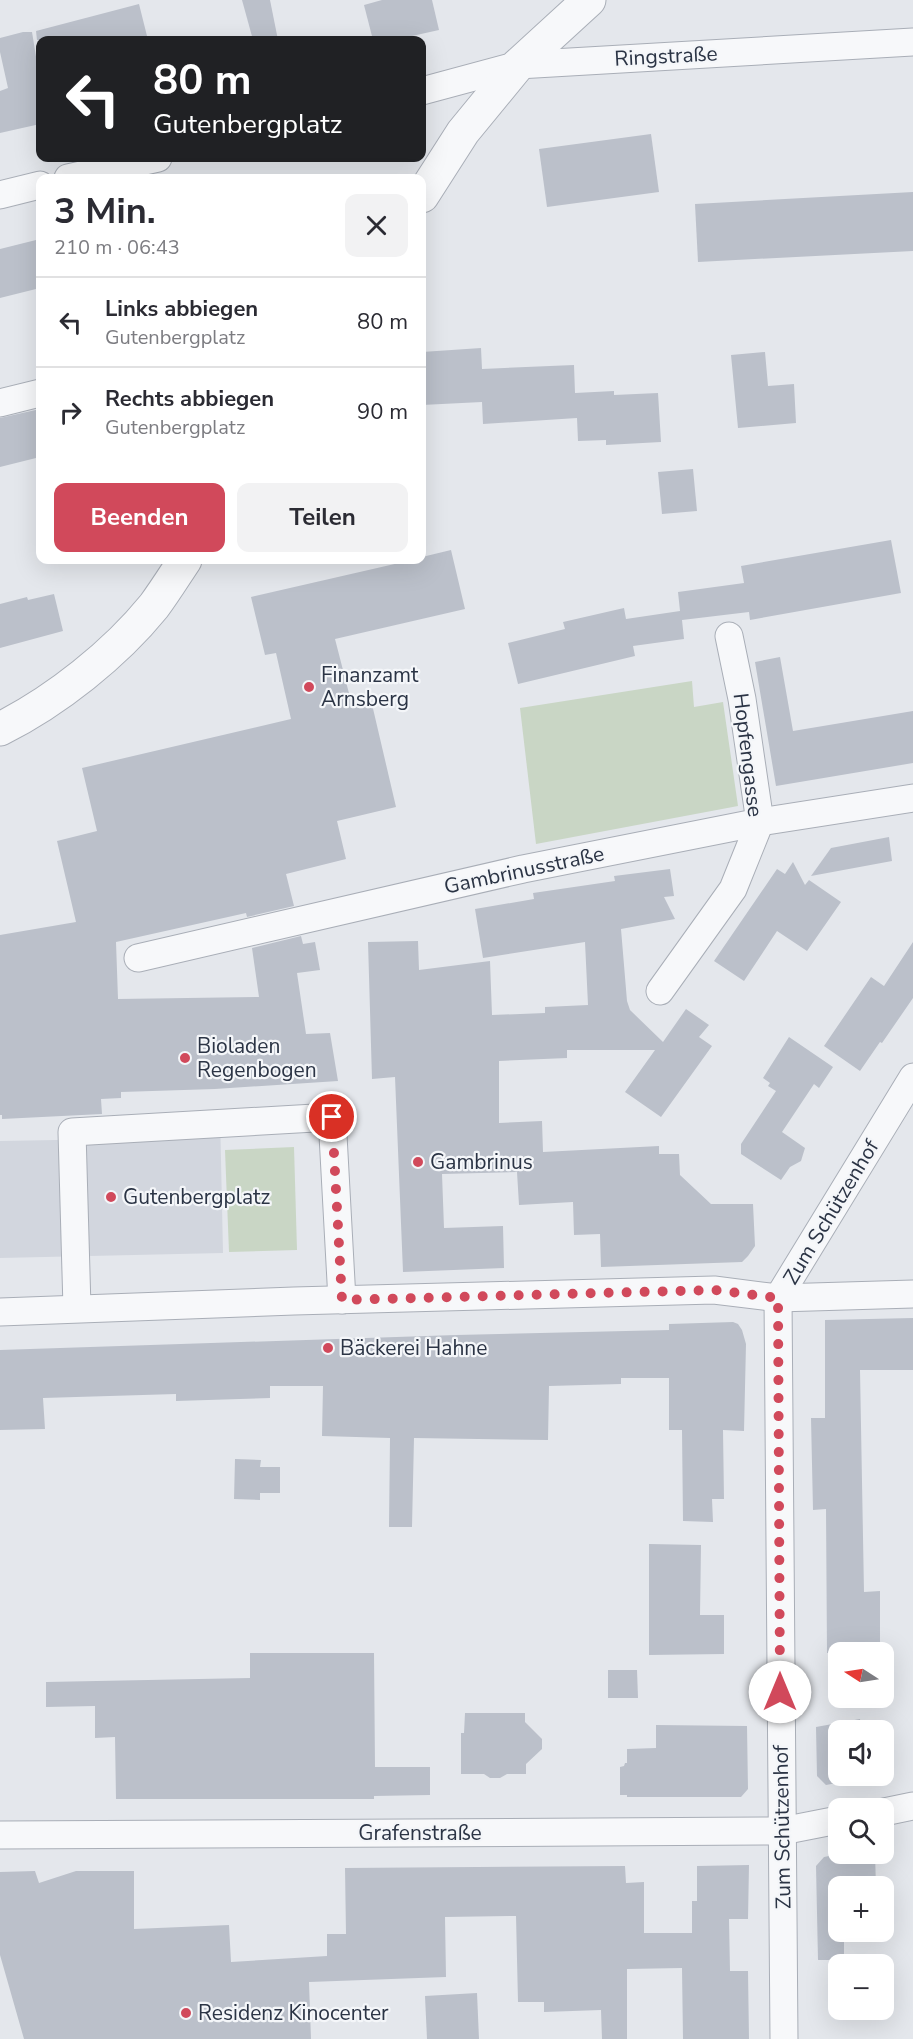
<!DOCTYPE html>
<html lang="de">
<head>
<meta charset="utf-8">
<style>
	body { margin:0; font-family:"Nunito Sans",sans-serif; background:#f2f2f3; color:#2b2b33; height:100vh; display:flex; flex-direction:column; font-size:22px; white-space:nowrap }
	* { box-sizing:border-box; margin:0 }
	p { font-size:20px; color:#7c7c81 }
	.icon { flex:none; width:33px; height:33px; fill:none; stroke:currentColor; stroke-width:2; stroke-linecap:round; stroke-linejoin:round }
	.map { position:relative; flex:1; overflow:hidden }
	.panel { position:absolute; left:36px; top:174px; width:390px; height:390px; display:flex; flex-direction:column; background:#fff; border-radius:12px; box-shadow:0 6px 24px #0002 }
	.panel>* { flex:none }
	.banner { position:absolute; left:36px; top:36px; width:390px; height:126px; border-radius:12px; box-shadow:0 6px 24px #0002; background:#202124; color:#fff; overflow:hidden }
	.needle { width:39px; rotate:282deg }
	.controls { position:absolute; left:828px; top:1642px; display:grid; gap:12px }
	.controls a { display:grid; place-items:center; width:66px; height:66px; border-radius:12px; background:#fff; box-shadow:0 6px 24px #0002; font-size:30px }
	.pin { position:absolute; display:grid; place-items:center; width:51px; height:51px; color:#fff; margin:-26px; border:3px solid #fff; border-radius:50%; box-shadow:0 2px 6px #0007 }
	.me { position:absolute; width:66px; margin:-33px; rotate:0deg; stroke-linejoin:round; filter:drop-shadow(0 0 4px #0008) }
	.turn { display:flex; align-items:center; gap:21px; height:126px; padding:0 18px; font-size:27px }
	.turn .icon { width:78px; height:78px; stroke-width:2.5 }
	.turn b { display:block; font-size:42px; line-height:51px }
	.round { display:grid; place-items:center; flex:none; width:63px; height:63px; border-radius:12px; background:#f2f2f3 }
	.headline { display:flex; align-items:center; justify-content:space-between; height:102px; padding:0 18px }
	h1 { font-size:36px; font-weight:700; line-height:45px }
	.action { display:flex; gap:12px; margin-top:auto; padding:12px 18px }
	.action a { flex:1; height:69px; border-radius:12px; background:#d1495b; color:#fff; font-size:24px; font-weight:700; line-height:69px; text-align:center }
	.action a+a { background:#f2f2f3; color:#2b2b33 }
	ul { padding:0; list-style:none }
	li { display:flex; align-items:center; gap:18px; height:90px; padding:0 18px; border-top:2px solid #e1e1e2 }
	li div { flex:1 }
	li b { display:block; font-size:22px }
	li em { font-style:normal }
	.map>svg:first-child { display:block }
	.built { fill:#d2d6de }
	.green { fill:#c9d6c5 }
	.building { fill:#bbc0ca }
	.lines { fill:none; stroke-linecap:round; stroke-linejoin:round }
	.minor-casing { stroke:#a9aeb7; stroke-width:29 }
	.tertiary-casing { stroke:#a9aeb7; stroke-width:35 }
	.minor { stroke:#f7f8fa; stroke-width:27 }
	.tertiary { stroke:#f7f8fa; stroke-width:33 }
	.route { stroke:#d1495b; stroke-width:10; stroke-dasharray:0 18 }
	.poi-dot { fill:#d1495b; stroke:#f4f6f9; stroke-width:2 }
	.labels { text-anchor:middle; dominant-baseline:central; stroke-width:4.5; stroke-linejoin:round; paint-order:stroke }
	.street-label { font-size:21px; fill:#2b3445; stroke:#f4f6f9 }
	.poi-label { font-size:21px; fill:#2b3445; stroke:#f4f6f9; text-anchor:start }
</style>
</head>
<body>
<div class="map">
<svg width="913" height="2039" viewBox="0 0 913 2039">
	<rect width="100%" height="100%" fill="#e4e7ec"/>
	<path class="built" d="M 220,1113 L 223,1253 L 0,1258 L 0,1141 L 112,1139 L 112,1115 Z"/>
	<g class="green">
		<path d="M 692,681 L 694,707 L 723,702 L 738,806 L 536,844 L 520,708 Z"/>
		<path d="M 294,1147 L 297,1250 L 229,1252 L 225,1150 Z"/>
	</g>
	<g class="building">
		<path d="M 242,0 L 270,0 L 278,40 L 253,40 Z"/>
		<path d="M 382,0 L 432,0 L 439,30 L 394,40 L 373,40 L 364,5 Z"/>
		<path d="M 139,4 L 148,40 L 37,40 L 36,31 Z"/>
		<path d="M 23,32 L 32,32 L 40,81 L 40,124 L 0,133 L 0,91 L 8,88 L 0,52 L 0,38 Z"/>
		<path d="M 651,134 L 659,192 L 547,207 L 539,149 Z"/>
		<path d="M 913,192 L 913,251 L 698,262 L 695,204 Z"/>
		<path d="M 40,239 L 40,288 L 0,298 L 0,249 Z"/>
		<path d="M 481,348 L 482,369 L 574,365 L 575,393 L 614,391 L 614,395 L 658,393 L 661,442 L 606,445 L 606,440 L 578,441 L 577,418 L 483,424 L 482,402 L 422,405 L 422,352 Z"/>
		<path d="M 765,352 L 768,386 L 794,384 L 796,423 L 738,428 L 731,355 Z"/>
		<path d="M 40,409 L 40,457 L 0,467 L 0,418 Z"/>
		<path d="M 693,469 L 697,511 L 662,514 L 658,472 Z"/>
		<path d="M 891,540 L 901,593 L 750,620 L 749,612 L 682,620 L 684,639 L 633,646 L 635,656 L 518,684 L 508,643 L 565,629 L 563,622 L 624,608 L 626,619 L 680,611 L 678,592 L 744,583 L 741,566 Z"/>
		<path d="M 451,550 L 465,609 L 335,639 L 352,705 L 371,700 L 396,807 L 337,821 L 346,859 L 286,874 L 294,906 L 247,917 L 246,913 L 116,942 L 118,999 L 259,997 L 252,948 L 301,936 L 303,944 L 315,942 L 320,970 L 297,973 L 306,1034 L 330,1033 L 338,1081 L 215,1089 L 121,1092 L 121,1098 L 101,1099 L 102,1114 L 2,1119 L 2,1115 L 0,1115 L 0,935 L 76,922 L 57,841 L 97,831 L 82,768 L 291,719 L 276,653 L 265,655 L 251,597 L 412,560 L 422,560 L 422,557 Z"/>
		<path d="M 54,594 L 63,631 L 0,648 L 0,604 L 27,597 L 28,600 Z"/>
		<path d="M 780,657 L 793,731 L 913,711 L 913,763 L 776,786 L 755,662 Z"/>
		<path d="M 889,837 L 892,861 L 811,876 L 831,848 Z"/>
		<path d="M 793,862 L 805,885 L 809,880 L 841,902 L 807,951 L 777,931 L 744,981 L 714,961 L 777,869 L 785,874 Z"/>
		<path d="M 670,869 L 674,896 L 664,897 L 675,919 L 621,929 L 627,1001 L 630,1010 L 663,1042 L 686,1009 L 709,1025 L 699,1037 L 712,1046 L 661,1117 L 625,1092 L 655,1050 L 567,1050 L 567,1058 L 499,1061 L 499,1123 L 542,1121 L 543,1152 L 659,1146 L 659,1154 L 679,1154 L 680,1175 L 711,1204 L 753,1204 L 755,1246 L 748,1256 L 742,1262 L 601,1267 L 600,1234 L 574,1235 L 573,1202 L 519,1205 L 517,1172 L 442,1174 L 444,1228 L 503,1226 L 504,1268 L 403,1272 L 395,1077 L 372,1079 L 368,942 L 418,941 L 419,970 L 490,961 L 492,1015 L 545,1013 L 545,1007 L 588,1005 L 585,942 L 483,958 L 475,909 L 534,899 L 533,893 L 615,881 L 614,876 Z"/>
		<path d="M 913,942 L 913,998 L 882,1043 L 880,1042 L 860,1071 L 824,1046 L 871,977 L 884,986 Z"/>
		<path d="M 789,1037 L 833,1067 L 819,1088 L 814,1084 L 782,1132 L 805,1148 L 801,1161 L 790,1167 L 781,1180 L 741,1154 L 741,1144 L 776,1091 L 768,1086 L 770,1083 L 763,1078 Z"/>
		<path d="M 913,1318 L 913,1370 L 860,1370 L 864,1592 L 880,1591 L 880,1652 L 827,1653 L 826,1509 L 813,1510 L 811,1418 L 825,1418 L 825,1320 Z"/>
		<path d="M 733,1322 L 738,1324 L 742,1330 L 746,1344 L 744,1431 L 723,1430 L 724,1499 L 712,1499 L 713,1522 L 683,1521 L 682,1430 L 669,1430 L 669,1378 L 621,1378 L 621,1384 L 549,1386 L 548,1440 L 414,1438 L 412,1527 L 389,1527 L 390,1438 L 322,1436 L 323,1386 L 270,1386 L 270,1398 L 176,1401 L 176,1394 L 43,1398 L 45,1429 L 0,1430 L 0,1350 L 456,1335 L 669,1330 L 669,1324 Z"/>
		<path d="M 235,1459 L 261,1460 L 260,1467 L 280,1467 L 280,1493 L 260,1493 L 260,1500 L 234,1499 Z"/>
		<path d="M 649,1544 L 701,1545 L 700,1615 L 724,1615 L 724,1654 L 649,1655 Z"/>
		<path d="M 250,1653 L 374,1653 L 375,1767 L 430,1767 L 430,1795 L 374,1796 L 374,1799 L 116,1799 L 115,1737 L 95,1738 L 95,1706 L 46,1707 L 46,1682 L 250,1678 Z"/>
		<path d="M 608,1670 L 637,1670 L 638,1698 L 608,1698 Z"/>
		<path d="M 465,1713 L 525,1713 L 525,1722 L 542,1739 L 542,1749 L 526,1764 L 526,1774 L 507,1774 L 500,1778 L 490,1778 L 484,1774 L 461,1774 L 461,1733 L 464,1733 Z"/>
		<path d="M 860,1719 L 862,1731 L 838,1731 L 838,1776 L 869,1777 L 826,1785 L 817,1776 L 816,1727 Z"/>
		<path d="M 656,1725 L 747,1726 L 748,1789 L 741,1797 L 627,1797 L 627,1795 L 620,1795 L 620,1767 L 624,1766 L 625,1763 L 627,1763 L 627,1749 L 656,1748 Z"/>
		<path d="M 839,1854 L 875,1854 L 876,1887 L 838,1887 L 838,1932 L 844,1932 L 844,1960 L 818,1960 L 816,1866 L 824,1857 Z"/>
		<path d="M 749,1865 L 748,1919 L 729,1919 L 730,1971 L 748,1971 L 749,2039 L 683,2039 L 682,1968 L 627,1969 L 627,2039 L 602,2039 L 601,2010 L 544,2012 L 544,2002 L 518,2002 L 516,1916 L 445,1917 L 446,1977 L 309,1982 L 311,2039 L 24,2039 L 0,1955 L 0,1872 L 35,1871 L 39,1883 L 76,1871 L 134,1871 L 134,1929 L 229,1925 L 231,1962 L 327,1956 L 327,1934 L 346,1934 L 345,1868 L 625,1866 L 626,1883 L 644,1882 L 644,1933 L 692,1933 L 692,1901 L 697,1901 L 697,1866 Z"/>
		<path d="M 477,1993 L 479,2039 L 427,2039 L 425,1996 Z"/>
	</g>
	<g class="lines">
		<defs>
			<g id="minor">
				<path d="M 422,91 L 518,65 L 913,42"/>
				<path d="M 68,178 L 158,158"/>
				<path d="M 0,195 L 40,185"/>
				<path d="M 0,403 L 40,393"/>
				<path d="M 138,958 L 523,869 L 760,822 L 913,798"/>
				<path d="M 660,991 L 733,889 L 760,822 L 742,699 L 729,636"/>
				<path d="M 77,1308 L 72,1132 L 332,1117 L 342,1300"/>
				<path d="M 0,1312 L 294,1301 L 714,1290 L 778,1298 L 913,1294"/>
				<path d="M 884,1812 L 913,1806"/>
				<path d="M 0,1835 L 782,1831 L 838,1820"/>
				<path d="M 784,2039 L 778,1298 L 913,1077"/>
			</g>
			<g id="tertiary">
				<path d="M 422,196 L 463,132 L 518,65 L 589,0"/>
				<path d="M 0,729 C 56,701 115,654 154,606 C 165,591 175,575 185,560"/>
			</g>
		</defs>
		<use href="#minor" class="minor-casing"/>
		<use href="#tertiary" class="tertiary-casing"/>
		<use href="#minor" class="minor"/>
		<use href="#tertiary" class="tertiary"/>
	</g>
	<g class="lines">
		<path class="route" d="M 332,1117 L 342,1300 L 714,1290 L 778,1298 L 780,1692"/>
	</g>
	<g class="poi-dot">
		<circle cx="309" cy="687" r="6"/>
		<circle cx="185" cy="1058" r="6"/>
		<circle cx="418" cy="1162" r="6"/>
		<circle cx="111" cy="1197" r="6"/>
		<circle cx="328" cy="1348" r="6"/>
		<circle cx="186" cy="2013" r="6"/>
	</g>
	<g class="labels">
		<g class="street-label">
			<text transform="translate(666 56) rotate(-3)">Ringstraße</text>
			<text transform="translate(748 755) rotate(83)">Hopfengasse</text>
			<text transform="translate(524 870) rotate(-12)">Gambrinusstraße</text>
			<text transform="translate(831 1212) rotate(-59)">Zum Schützenhof</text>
			<text transform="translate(782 1827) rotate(-91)">Zum Schützenhof</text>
			<text x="420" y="1833">Grafenstraße</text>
		</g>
		<g class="poi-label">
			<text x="321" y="675">Finanzamt<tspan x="321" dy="24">Arnsberg</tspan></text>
			<text x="197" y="1046">Bioladen<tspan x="197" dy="24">Regenbogen</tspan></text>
			<text x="430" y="1162">Gambrinus</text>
			<text x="123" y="1197">Gutenbergplatz</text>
			<text x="340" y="1348">Bäckerei Hahne</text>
			<text x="198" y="2013">Residenz Kinocenter</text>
		</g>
	</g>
</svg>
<div class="controls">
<a><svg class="needle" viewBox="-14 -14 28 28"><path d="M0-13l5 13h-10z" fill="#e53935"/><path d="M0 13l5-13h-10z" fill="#7c7c81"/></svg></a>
<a><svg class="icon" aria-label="sound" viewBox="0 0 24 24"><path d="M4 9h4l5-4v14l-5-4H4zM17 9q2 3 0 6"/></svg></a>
<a><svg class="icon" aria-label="search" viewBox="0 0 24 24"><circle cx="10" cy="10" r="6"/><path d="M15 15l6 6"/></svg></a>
<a>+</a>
<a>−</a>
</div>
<div class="pin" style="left:332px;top:1117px;background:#d93025"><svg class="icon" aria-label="arrive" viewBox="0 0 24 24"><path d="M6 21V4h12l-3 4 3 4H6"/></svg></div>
<svg class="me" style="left:780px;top:1692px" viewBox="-20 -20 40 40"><circle r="19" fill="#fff"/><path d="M0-13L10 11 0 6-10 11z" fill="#d1495b"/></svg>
<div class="banner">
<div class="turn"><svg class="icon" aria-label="left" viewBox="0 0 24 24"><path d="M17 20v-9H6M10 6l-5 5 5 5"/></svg><div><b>80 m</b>Gutenbergplatz</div></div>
</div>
<section class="panel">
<div class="headline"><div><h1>3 Min.</h1><p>210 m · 06:43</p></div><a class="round"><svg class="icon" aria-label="close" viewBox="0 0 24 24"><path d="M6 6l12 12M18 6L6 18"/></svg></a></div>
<ul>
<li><svg class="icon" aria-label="left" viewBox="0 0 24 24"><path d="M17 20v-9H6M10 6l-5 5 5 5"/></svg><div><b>Links abbiegen</b><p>Gutenbergplatz</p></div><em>80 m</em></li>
<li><svg class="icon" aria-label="right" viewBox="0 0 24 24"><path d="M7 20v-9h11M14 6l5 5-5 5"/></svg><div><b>Rechts abbiegen</b><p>Gutenbergplatz</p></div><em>90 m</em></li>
</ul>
<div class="action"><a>Beenden</a><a>Teilen</a></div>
</section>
</div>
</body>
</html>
